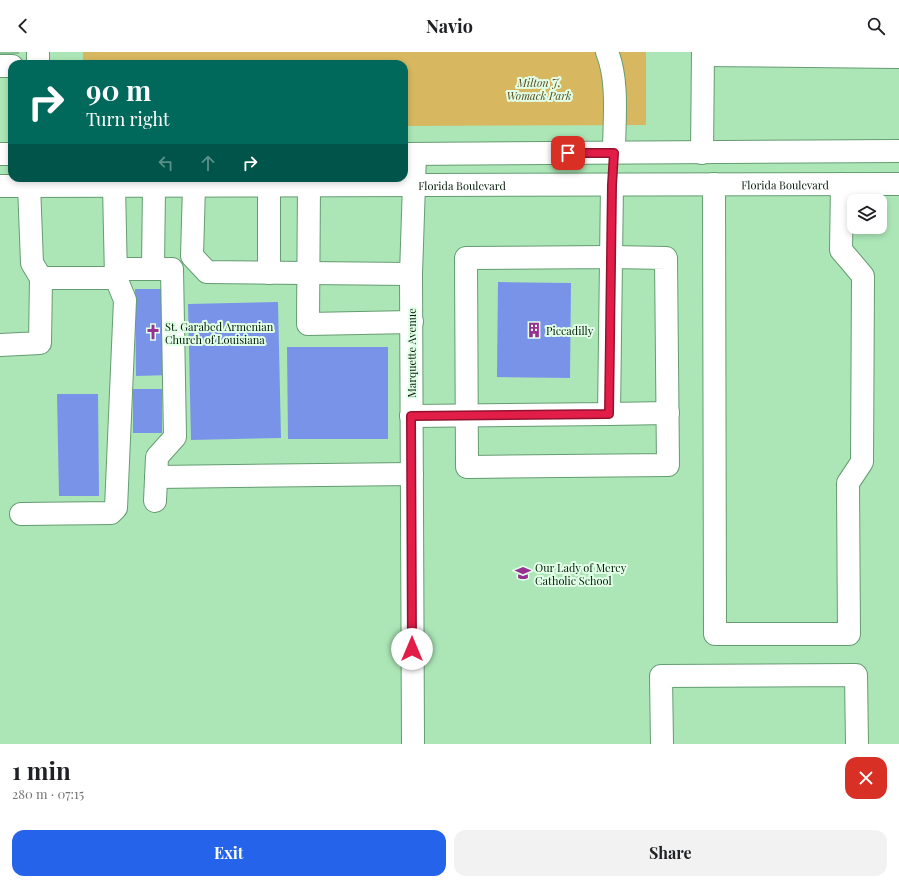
<!DOCTYPE html>
<html lang="en">
<head>
<meta charset="utf-8">
<style>
	body { margin:0; font-family:"Playfair Display",serif; background:#f2f2f2; color:#202124; height:100vh; display:flex; flex-direction:column; font-size:15px; white-space:nowrap }
	* { box-sizing:border-box; margin:0 }
	p { font-size:13px; color:#757577 }
	.icon { flex:none; width:22px; height:22px; fill:none; stroke:currentColor; stroke-width:2; stroke-linecap:round; stroke-linejoin:round }
	.map { position:relative; height:692px; overflow:hidden }
	.panel { display:flex; flex-direction:column; background:#fff; flex:1 }
	.panel>* { flex:none }
	.banner { position:absolute; left:8px; top:8px; width:400px; height:122px; border-radius:12px; box-shadow:0 2px 6px #0003; background:#00695c; color:#fff; overflow:hidden }
	.buttons { position:absolute; left:847px; top:142px; display:grid; gap:8px }
	.buttons a { display:grid; place-items:center; width:40px; height:40px; border-radius:8px; background:#fff; box-shadow:0 2px 6px #0003; font-size:20px }
	.pin { position:absolute; display:grid; place-items:center; width:34px; height:34px; color:#fff; margin:-17px; border-radius:8px; box-shadow:0 2px 6px #0006 }
	.me { position:absolute; width:44px; margin:-22px; rotate:0deg; stroke-linejoin:round; filter:drop-shadow(0 0 3px #0008) }
	.turn { display:flex; align-items:center; gap:14px; height:84px; padding:0 12px; font-size:18px }
	.turn .icon { width:52px; height:52px; stroke-width:2.5 }
	.turn b { display:block; font-size:28px; line-height:34px }
	.lanes { display:flex; align-items:center; height:38px; padding:0 12px; background:#0003; justify-content:center; gap:20px; direction:ltr }
	.lanes .off { opacity:.35 }
	.round { display:grid; place-items:center; flex:none; width:42px; height:42px; border-radius:12px; background:#f2f2f2 }
	.summary { display:flex; align-items:center; justify-content:space-between; height:68px; padding:0 12px }
	h1 { font-size:24px; font-weight:700; line-height:30px }
	.cta { display:flex; gap:8px; margin-top:auto; padding:8px 12px }
	.cta a { flex:1; height:46px; border-radius:12px; background:#2563eb; color:#fff; font-size:16px; font-weight:700; line-height:46px; text-align:center }
	.cta a+a { background:#f2f2f2; color:#202124 }
	header { display:flex; justify-content:space-between; align-items:center; height:52px; padding:0 12px; background:#fff; font-size:18px; font-weight:700 }
	.map>svg:first-child { display:block }
	.green { fill:#d7b860 }
	.building { fill:#7993e9 }
	.lines { fill:none; stroke-linecap:round; stroke-linejoin:round }
	.minor-tunnel { stroke:#8bbd94; stroke-width:22; stroke-dasharray:22 11; stroke-linecap:butt }
	.minor-casing { stroke:#659c71; stroke-width:24 }
	.major-casing { stroke:#659c71; stroke-width:24 }
	.minor { stroke:#fff; stroke-width:22 }
	.major { stroke:#fff; stroke-width:22 }
	.route-casing { stroke:#92132f; stroke-width:10 }
	.route { stroke:#e11d48; stroke-width:7 }
	.labels { text-anchor:middle; dominant-baseline:central; stroke-width:4; stroke-linejoin:round; paint-order:stroke }
	.park-label { font-size:11px; font-style:italic; fill:#5a4b20; stroke:#e2ffe7 }
	.street-label { font-size:11px; fill:#051b0a; stroke:#e2ffe7 }
	.poi-label { font-size:11px; fill:#051b0a; stroke:#e2ffe7; text-anchor:start }
</style>
</head>
<body>
<header><svg class="icon" aria-label="back" viewBox="0 0 24 24"><path d="M15 5l-7 7 7 7"/></svg>Navio<svg class="icon" aria-label="search" viewBox="0 0 24 24"><circle cx="10" cy="10" r="6"/><path d="M15 15l6 6"/></svg></header>
<div class="map">
<svg width="899" height="692" viewBox="0 0 899 692">
	<rect width="100%" height="100%" fill="#ace6b7"/>
	<path class="green" d="M 83,0 L 646,0 L 646,73 L 404,74 L 404,12 L 83,12 Z"/>
	<g class="building">
		<path d="M 498,230 L 571,231 L 570,326 L 497,325 Z"/>
		<path d="M 135,237 L 170,237 L 171,323 L 136,324 Z"/>
		<path d="M 278,250 L 281,386 L 191,388 L 188,252 Z"/>
		<path d="M 287,295 L 388,295 L 388,387 L 288,387 Z"/>
		<rect x="133" y="337" width="29" height="44"/>
		<path d="M 57,342 L 98,342 L 99,444 L 59,444 Z"/>
	</g>
	<g class="lines">
		<path class="minor-tunnel" d="M 8,2 L 8,0"/>
		<defs>
			<g id="minor">
				<path d="M 607,0 C 619,29 614,70 614,101"/>
				<path d="M 703,3 L 899,5"/>
				<path d="M 38,12 L 38,0"/>
				<path d="M 0,14 L 12,14"/>
				<path d="M 702,101 L 703,0"/>
				<path d="M 714,132 L 715,582 L 849,582 L 848,431 L 862,410 L 863,224 L 841,198 L 842,132"/>
				<path d="M 269,133 L 269,221"/>
				<path d="M 309,133 L 308,272 L 412,270"/>
				<path d="M 154,134 L 153,217 L 172,217 L 175,385 L 157,405 L 155,449"/>
				<path d="M 194,134 L 192,204 L 207,220 L 411,222"/>
				<path d="M 612,205 L 666,206 L 668,413 L 467,415 L 466,206 Z"/>
				<path d="M 116,217 L 153,217"/>
				<path d="M 41,226 L 116,226 L 114,134"/>
				<path d="M 0,293 L 40,291 L 41,226 L 32,211 L 29,133"/>
				<path d="M 609,362 L 668,361"/>
				<path d="M 411,364 L 609,362 L 612,133"/>
				<path d="M 156,425 L 412,422"/>
				<path d="M 21,462 L 111,461 L 116,456 L 125,248 L 116,226"/>
				<path d="M 413,692 L 411,222 L 415,102"/>
				<path d="M 662,692 L 661,624 L 856,623 L 857,692"/>
			</g>
			<g id="major">
				<path d="M 0,102 L 12,102"/>
				<path d="M 404,102 L 899,99"/>
				<path id="s1" d="M 0,134 L 899,132"/>
			</g>
		</defs>
		<use href="#minor" class="minor-casing"/>
		<use href="#major" class="major-casing"/>
		<use href="#minor" class="minor"/>
		<use href="#major" class="major"/>
	</g>
	<g class="lines">
		<defs>
			<path id="route" d="M 412,597 L 411,364 L 609,362 L 612,133 L 614,101 L 568,101"/>
		</defs>
		<use href="#route" class="route-casing"/>
		<use href="#route" class="route"/>
	</g>
	<defs>
		<symbol id="building-bare" viewBox="-9 -9 18 18"><path d="M-4-6H4V6H1V3H-1V6H-4ZM-2.5-4.3h1.7v1.8h-1.7ZM.8-4.3h1.7v1.8H.8ZM-2.5-1h1.7V.8h-1.7ZM.8-1h1.7V.8H.8Z" fill="#983093" stroke="#e2ffe7" stroke-width="2.5" paint-order="stroke"/></symbol>
		<symbol id="church-bare" viewBox="-9 -9 18 18"><path d="M-1.2-6h2.4v3.5h3.3v2.4h-3.3V6h-2.4V-.1h-3.3v-2.4h3.3Z" fill="#983093" stroke="#e2ffe7" stroke-width="2.5" paint-order="stroke"/></symbol>
		<symbol id="school-bare" viewBox="-9 -9 18 18"><path d="M0-5L7-2L0 1L-7-2ZM-4 1L0 2.5L4 1V4Q0 6-4 4Z" fill="#983093" stroke="#e2ffe7" stroke-width="2.5" paint-order="stroke"/></symbol>
	</defs>
	<g fill-rule="evenodd">
		<use href="#building-bare" x="523" y="267" width="22" height="22"/>
		<use href="#church-bare" x="142" y="269" width="22" height="22"/>
		<use href="#school-bare" x="512" y="510" width="22" height="22"/>
	</g>
	<g class="labels">
		<g class="park-label">
			<text x="539" y="30">Milton J.<tspan x="539" dy="13">Womack Park</tspan></text>
		</g>
		<g class="street-label">
			<text stroke="none"><textPath href="#s1" startOffset="785">Florida Boulevard</textPath></text>
			<text stroke="none"><textPath href="#s1" startOffset="462">Florida Boulevard</textPath></text>
			<text transform="translate(411 301) rotate(-90)">Marquette Avenue</text>
		</g>
		<g class="poi-label">
			<text x="165" y="274">St. Garabed Armenian<tspan x="165" dy="13">Church of Louisiana</tspan></text>
			<text x="546" y="278">Piccadilly</text>
			<text x="535" y="515">Our Lady of Mercy<tspan x="535" dy="13">Catholic School</tspan></text>
		</g>
	</g>
</svg>
<div class="buttons">
<a><svg class="icon" aria-label="layers" viewBox="0 0 24 24"><path d="M12 4l9 5-9 5-9-5zM3 14l9 5 9-5"/></svg></a>
</div>
<div class="pin" style="left:568px;top:101px;background:#d93025"><svg class="icon" aria-label="arrive" viewBox="0 0 24 24"><path d="M6 21V4h12l-3 4 3 4H6"/></svg></div>
<svg class="me" style="left:412px;top:597px" viewBox="-20 -20 40 40"><circle r="19" fill="#fff"/><path d="M0-13L10 11 0 6-10 11z" fill="#e11d48"/></svg>
<div class="banner">
<div class="turn"><svg class="icon" aria-label="right" viewBox="0 0 24 24"><path d="M7 20v-9h11M14 6l5 5-5 5"/></svg><div><b>90 m</b>Turn right</div></div>
<div class="lanes"><svg class="icon off" aria-label="left" viewBox="0 0 24 24"><path d="M17 20v-9H6M10 6l-5 5 5 5"/></svg><svg class="icon off" aria-label="ahead" viewBox="0 0 24 24"><path d="M12 20V5M6 11l6-6 6 6"/></svg><svg class="icon" aria-label="right" viewBox="0 0 24 24"><path d="M7 20v-9h11M14 6l5 5-5 5"/></svg></div>
</div>
</div>
<section class="panel">
<div class="summary"><div><h1>1 min</h1><p>280 m · 07:15</p></div><a class="round" style="background:#d93025;color:#fff"><svg class="icon" aria-label="close" viewBox="0 0 24 24"><path d="M6 6l12 12M18 6L6 18"/></svg></a></div>
<div class="cta"><a>Exit</a><a>Share</a></div>
</section>
</body>
</html>
